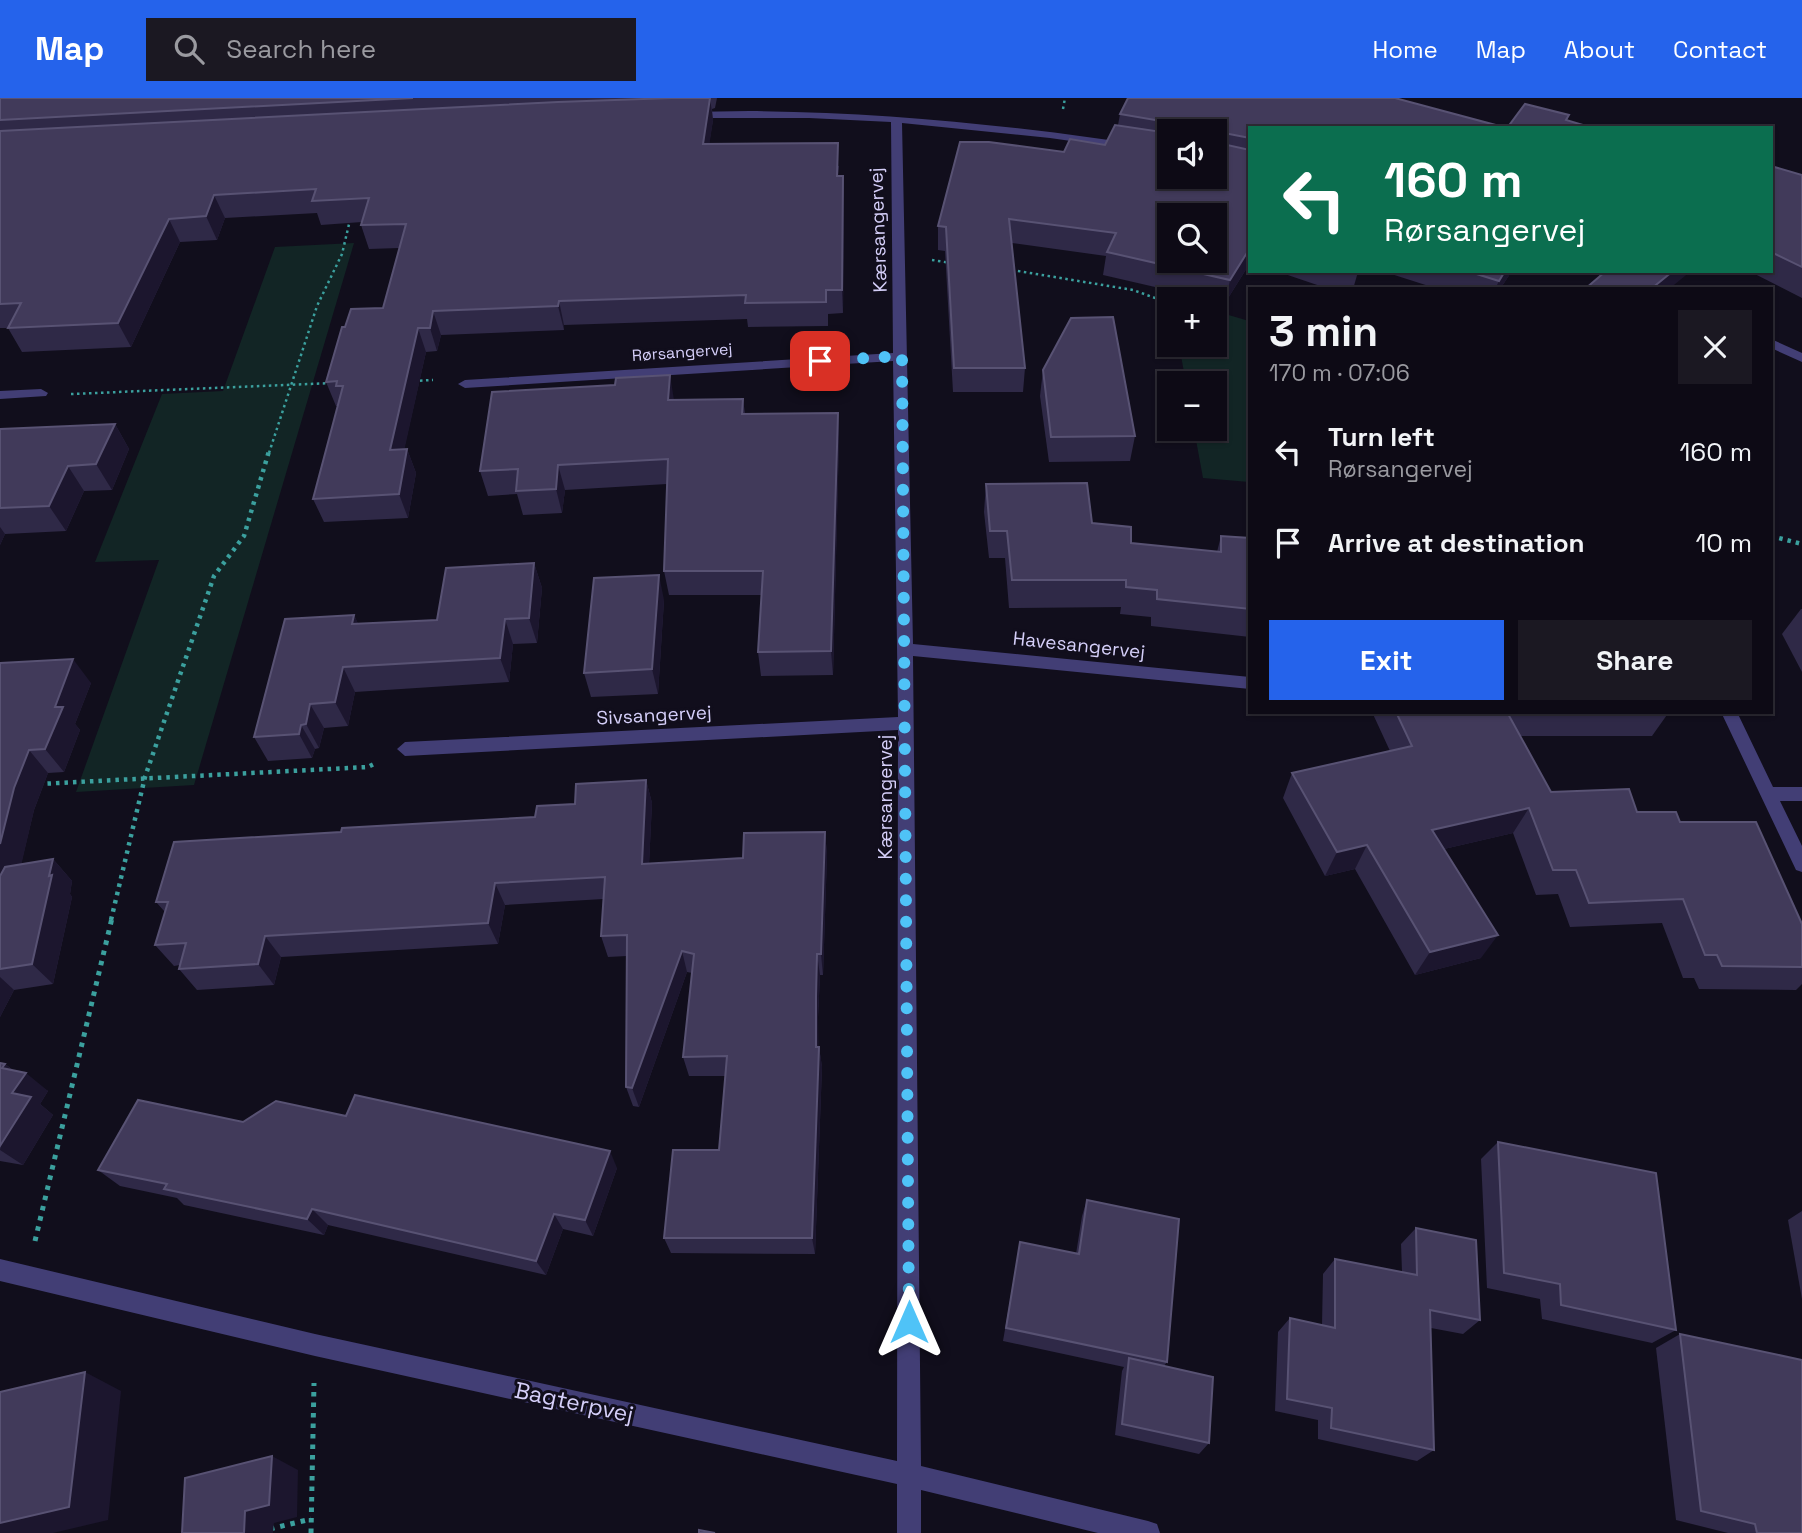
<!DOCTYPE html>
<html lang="en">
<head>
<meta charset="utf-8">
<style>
	body { margin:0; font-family:"Space Grotesk",sans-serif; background:#1b1822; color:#f1f3f6; height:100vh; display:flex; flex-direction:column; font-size:26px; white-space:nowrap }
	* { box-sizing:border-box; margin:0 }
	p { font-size:23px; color:#9a9aa0 }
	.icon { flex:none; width:38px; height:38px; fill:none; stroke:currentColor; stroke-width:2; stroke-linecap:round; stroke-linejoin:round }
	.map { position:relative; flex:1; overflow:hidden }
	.drawer { position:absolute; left:1248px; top:189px; width:525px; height:427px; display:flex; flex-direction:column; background:#0d0a15; border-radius:0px; box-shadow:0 2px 5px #0004,0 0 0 2px #2d2b34 }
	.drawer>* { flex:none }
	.guide { position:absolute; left:1248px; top:28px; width:525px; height:147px; border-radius:0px; box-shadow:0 2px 5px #0004,0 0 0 2px #2d2b34; background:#0b6e4f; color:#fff; overflow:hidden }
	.buttons { position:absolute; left:1157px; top:21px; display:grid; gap:14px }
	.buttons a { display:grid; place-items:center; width:70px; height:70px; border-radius:0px; background:#0d0a15; box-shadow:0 2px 5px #0004,0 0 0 2px #2d2b34; font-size:35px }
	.pin { position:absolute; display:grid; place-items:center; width:60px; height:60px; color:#fff; margin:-30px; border-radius:14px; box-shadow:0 4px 10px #0006 }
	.me { position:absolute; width:77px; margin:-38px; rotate:0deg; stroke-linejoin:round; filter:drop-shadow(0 0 5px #0008) }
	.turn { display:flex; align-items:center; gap:24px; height:147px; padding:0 21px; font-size:32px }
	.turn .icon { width:91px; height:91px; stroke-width:2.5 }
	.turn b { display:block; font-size:49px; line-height:60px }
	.round { display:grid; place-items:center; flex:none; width:74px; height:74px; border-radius:0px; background:#1b1822 }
	.head { display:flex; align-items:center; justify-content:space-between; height:119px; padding:0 21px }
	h1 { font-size:42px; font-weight:700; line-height:52px }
	.primary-button { display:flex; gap:14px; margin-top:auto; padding:14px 21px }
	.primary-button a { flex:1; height:80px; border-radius:0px; background:#2563eb; color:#fff; font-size:28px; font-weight:700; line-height:80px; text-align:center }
	.primary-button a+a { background:#1b1822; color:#f1f3f6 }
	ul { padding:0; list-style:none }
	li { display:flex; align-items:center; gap:21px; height:91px; padding:0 21px }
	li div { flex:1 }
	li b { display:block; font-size:26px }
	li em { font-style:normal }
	header { display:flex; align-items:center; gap:42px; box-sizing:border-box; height:98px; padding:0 35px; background:#2563eb; color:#fff }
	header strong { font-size:33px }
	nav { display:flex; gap:38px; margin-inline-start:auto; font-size:24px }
	.search { width:490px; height:63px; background:#1b1822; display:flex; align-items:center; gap:18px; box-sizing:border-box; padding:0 24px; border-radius:0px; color:#9a9aa0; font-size:26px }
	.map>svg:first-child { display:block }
	.green { fill:#122525 }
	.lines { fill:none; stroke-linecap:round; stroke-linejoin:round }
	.path-far2 { stroke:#3ba09e; stroke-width:2.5; stroke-dasharray:2.5 3.5; stroke-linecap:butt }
	.path-far1 { stroke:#3ba09e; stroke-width:4.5; stroke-dasharray:3.5 5; stroke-linecap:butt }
	.path { stroke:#3ba09e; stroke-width:5; stroke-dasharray:4.5 6; stroke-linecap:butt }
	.minor { fill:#423e75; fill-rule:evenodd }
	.wall { fill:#2f2947; fill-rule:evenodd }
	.shaded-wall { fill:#1c162e }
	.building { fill:#413a5a; stroke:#585273; stroke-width:2; fill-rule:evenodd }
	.route { stroke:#4fc3f7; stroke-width:12; stroke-dasharray:0 21.6 }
	.labels { text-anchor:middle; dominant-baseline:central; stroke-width:6; stroke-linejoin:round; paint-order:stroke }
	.far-street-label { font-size:16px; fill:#d5cff9; stroke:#110e1c }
	.street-label { font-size:19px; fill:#d5cff9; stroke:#110e1c }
	.near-street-label { font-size:23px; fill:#d5cff9; stroke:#110e1c }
</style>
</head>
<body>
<header>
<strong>Map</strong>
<div class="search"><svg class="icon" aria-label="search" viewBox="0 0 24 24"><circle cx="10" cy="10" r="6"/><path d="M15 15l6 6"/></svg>Search here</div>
<nav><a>Home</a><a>Map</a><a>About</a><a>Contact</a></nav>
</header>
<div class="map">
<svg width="1802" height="1435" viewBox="0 0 1802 1435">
	<rect width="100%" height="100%" fill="#110e1c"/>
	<g class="green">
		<path d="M 354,145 L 194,687 L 76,694 L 159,462 L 95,464 L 162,296 L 223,293 L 275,149 Z"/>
		<path d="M 1215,213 L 1249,223 L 1249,384 L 1203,380 L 1194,331 L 1214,331 L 1214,285 L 1186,285 L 1179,247 L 1214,247 Z"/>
	</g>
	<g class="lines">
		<g class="path-far2">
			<path d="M 1063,11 L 1065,0"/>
			<path d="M 932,162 L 951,165"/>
			<path d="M 1012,172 L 1133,192 L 1169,205"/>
			<path d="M 414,283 L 433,282"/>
			<path d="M 71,296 L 332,285"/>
			<path d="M 269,355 L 317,208 L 342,156 L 350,122"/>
		</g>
		<g class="path-far1">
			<path d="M 1771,438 L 1802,446"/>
			<path d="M 39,686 L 368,669 L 376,665"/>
			<path d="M 111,822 L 145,679 L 214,478 L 244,438 L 269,353"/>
		</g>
		<g class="path">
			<path d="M 35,1143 L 112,820"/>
			<path d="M 270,1431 L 311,1421"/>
			<path d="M 311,1435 L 314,1285"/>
		</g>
		<g class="minor">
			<path d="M 749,13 C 890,14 1029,29 1169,51 L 1169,57 L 1050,40 L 902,25 L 913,546 L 1250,579 L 1250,591 L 913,558 L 921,1368 L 1148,1423 L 1157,1426 L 1160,1435 L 1098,1435 L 921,1392 L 921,1435 L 897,1435 L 897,1386 L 315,1258 L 0,1183 L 0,1161 L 315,1236 L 897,1363 L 898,632 L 405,658 L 397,651 L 405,644 L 898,619 L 893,263 L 465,290 L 458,286 L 465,282 L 893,255 L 891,24 L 809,20 L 688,20 L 683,17 L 688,14 Z"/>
			<path d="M 1590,173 L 1608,173 L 1647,191 L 1629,191 Z"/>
			<path d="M 1771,241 L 1802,255 L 1802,264 L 1771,250 Z"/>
			<path d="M 41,291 L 48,295 L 46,298 L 0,301 L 0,293 Z"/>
			<path d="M 1721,614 L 1737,614 L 1773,689 L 1802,689 L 1802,703 L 1780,703 L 1802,748 L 1802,774 L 1796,772 Z"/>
		</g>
	</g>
	<g class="wall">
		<path d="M 0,0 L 717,0 L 715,10 L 712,11 L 713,22 L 709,46 L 839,68 L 838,78 L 843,78 L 844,102 L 843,215 L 828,216 L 828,228 L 748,229 L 747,221 L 564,227 L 564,232 L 441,237 L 437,253 L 426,254 L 404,351 L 407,351 L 416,375 L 408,420 L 324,424 L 313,401 L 338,308 L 336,308 L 326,284 L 345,229 L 383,210 L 399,150 L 369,151 L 361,127 L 362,124 L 321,127 L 317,115 L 225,120 L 217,142 L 180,144 L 131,249 L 22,254 L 8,230 L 0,230 Z"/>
		<path d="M 1120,16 L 1507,30 L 1569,17 L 1567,22 L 1593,30 L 1250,30 L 1250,165 L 1225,205 L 1214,203 L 1214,201 L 1207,201 L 1103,177 L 1106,158 L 1012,145 L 1025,270 L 1023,294 L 953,294 L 945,153 L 938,152 L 938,128 L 1064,54 L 1105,47 L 1118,27 ZM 1169,33 L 1214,33 L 1169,79 Z"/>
		<path d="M 1771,68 L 1802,77 L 1802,200 L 1749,173 L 1771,173 Z"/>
		<path d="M 1276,173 L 1357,173 L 1358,174 L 1353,191 L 1329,191 Z"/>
		<path d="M 1382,173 L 1512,173 L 1500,191 L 1438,191 Z"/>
		<path d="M 1043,272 L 1135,338 L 1130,363 L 1049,364 L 1040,298 Z"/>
		<path d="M 615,287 L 674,302 L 743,301 L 745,316 L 838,315 L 839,340 L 833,577 L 761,578 L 758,554 L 762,497 L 669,497 L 664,473 L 667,386 L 565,392 L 562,415 L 523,417 L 517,396 L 488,398 L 480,373 Z"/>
		<path d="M 115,326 L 129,351 L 112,392 L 84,393 L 66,433 L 5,436 L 0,447 L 0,331 Z"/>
		<path d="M 986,386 L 1092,425 L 1131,445 L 1217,454 L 1221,438 L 1250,440 L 1250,539 L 1151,528 L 1151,519 L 1120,516 L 1121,509 L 1009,510 L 1005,460 L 989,460 L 984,414 Z"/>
		<path d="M 534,465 L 542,490 L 537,545 L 513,546 L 509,584 L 355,594 L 348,628 L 324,630 L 319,650 L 315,651 L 312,660 L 268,663 L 254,639 L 354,517 L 358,526 L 437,522 Z"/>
		<path d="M 664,502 L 658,596 L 591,599 L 584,575 Z"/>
		<path d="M 1801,511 L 1802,511 L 1802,574 L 1782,536 Z"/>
		<path d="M 0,565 L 91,585 L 75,626 L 80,632 L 64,674 L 48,675 L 34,712 L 21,766 L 53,761 L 72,783 L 70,796 L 72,799 L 53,886 L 14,892 L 0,919 Z"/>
		<path d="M 1372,614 L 1669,614 L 1652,638 L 1520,638 L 1551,694 L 1680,724 L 1802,826 L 1802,886 L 1796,892 L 1699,891 L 1694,880 L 1683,880 L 1662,825 L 1570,829 L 1558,796 L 1536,797 L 1513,735 L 1444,751 L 1481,860 L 1415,877 L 1355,771 L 1325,778 L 1283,700 L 1292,675 L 1390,653 Z"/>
		<path d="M 646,682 L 652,705 L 649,766 L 743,760 L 825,734 L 827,757 L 823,877 L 820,877 L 818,919 L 818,949 L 819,949 L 822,969 L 815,1156 L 671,1155 L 664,1140 L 719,1052 L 725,978 L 689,978 L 683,959 L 692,875 L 687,874 L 639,1009 L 633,1008 L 626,989 L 627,858 L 608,859 L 601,838 L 603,801 L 505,807 L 498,846 L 281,859 L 274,887 L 197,892 L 179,871 L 180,867 L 174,868 L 155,847 L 165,814 L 156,804 L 341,734 L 535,719 Z"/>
		<path d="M 0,965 L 5,966 L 13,972 L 48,993 L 40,1006 L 53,1017 L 23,1067 L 0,1063 Z"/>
		<path d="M 346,1018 L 617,1070 L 593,1138 L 563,1131 L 546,1177 L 328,1127 L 324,1137 L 184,1107 L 177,1100 L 120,1088 L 98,1072 L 243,1024 Z"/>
		<path d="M 1498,1044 L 1676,1232 L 1652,1245 L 1542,1221 L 1540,1201 L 1487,1190 L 1481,1061 Z"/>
		<path d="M 1087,1102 L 1167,1264 L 1164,1268 L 1209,1345 L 1199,1356 L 1115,1337 L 1122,1273 L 1124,1269 L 1003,1243 L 1020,1144 L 1076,1156 L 1082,1118 Z"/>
		<path d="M 1802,1113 L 1802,1201 L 1788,1122 Z"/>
		<path d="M 1416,1130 L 1480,1222 L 1463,1236 L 1431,1230 L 1434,1352 L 1417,1363 L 1318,1341 L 1318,1322 L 1275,1313 L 1278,1234 L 1290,1220 L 1322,1227 L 1323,1176 L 1335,1161 L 1402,1174 L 1401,1146 Z"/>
		<path d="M 1680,1236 L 1802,1435 L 1728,1435 L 1676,1422 L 1656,1250 Z"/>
	</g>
	<g class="shaded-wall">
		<path d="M 710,0 L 713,22 L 706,70 L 703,46 Z"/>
		<path d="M 843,78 L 844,102 L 843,215 L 842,192 Z"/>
		<path d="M 214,97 L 225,120 L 217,142 L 206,118 Z"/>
		<path d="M 169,121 L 180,144 L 131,249 L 118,225 Z"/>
		<path d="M 1250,150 L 1250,165 L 1225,205 L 1230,182 Z"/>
		<path d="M 1505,173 L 1512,173 L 1500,191 L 1495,191 L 1499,183 Z"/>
		<path d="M 1673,173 L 1691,173 L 1669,191 L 1651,191 Z"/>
		<path d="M 559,203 L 564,227 L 564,232 L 558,208 Z"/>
		<path d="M 433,213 L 441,237 L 437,253 L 430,230 Z"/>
		<path d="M 418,230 L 426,254 L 399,376 L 390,352 Z"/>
		<path d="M 670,277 L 674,302 L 668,302 Z"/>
		<path d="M 838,315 L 839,340 L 833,577 L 831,553 Z"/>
		<path d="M 115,326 L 129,351 L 112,392 L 96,366 Z"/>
		<path d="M 407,351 L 416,375 L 408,420 L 399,396 Z"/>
		<path d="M 558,367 L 565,392 L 562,415 L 556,391 Z"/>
		<path d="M 68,368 L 84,393 L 66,433 L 49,408 Z"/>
		<path d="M 0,429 L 5,436 L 0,447 Z"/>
		<path d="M 534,465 L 542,490 L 537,545 L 529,520 Z"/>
		<path d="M 659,477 L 664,502 L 658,596 L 652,571 Z"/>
		<path d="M 354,517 L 366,542 L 352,526 Z"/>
		<path d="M 505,521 L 513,546 L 509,584 L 500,560 Z"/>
		<path d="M 73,561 L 91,585 L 75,626 L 80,632 L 64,674 L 45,651 L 55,609 Z"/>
		<path d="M 343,569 L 355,594 L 348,628 L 335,604 Z"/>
		<path d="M 310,606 L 324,630 L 319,650 L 306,626 Z"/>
		<path d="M 301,627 L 315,651 L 312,660 L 299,636 Z"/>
		<path d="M 29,652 L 48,675 L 34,712 L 8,824 L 0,816 L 0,746 L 14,690 Z"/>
		<path d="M 646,682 L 652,705 L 648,788 L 642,766 Z"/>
		<path d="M 1529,710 L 1513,735 L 1418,757 L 1432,732 Z"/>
		<path d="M 825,734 L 827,757 L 823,877 L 821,856 Z"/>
		<path d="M 1367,747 L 1355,771 L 1325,778 L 1337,754 Z"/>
		<path d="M 53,761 L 72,783 L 70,796 L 72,799 L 53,886 L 32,866 Z"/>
		<path d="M 495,785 L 505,807 L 498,846 L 488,825 Z"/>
		<path d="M 1498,837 L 1481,860 L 1415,877 L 1430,854 Z"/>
		<path d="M 265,838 L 281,859 L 274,887 L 258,866 Z"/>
		<path d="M 682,853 L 687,874 L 639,1009 L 632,990 Z"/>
		<path d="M 817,856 L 820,877 L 818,919 L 819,968 L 816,949 L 816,899 Z"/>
		<path d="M 0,879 L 14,892 L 0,919 Z"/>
		<path d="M 819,949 L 822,969 L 815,1156 L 812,1140 Z"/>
		<path d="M 5,966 L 23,980 L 26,975 L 48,993 L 40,1006 L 53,1017 L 23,1067 L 0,1052 L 12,995 L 2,970 Z"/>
		<path d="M 610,1053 L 617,1070 L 593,1138 L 585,1122 Z"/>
		<path d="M 312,1111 L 328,1127 L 324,1137 L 307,1121 Z"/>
		<path d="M 554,1116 L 563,1131 L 546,1177 L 536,1163 Z"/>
		<path d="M 85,1274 L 121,1293 L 108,1422 L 53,1435 L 0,1435 L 0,1425 Z"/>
		<path d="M 272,1358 L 298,1372 L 297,1419 L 274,1425 L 273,1435 L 244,1435 L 245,1413 Z"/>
	</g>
	<g class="building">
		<path d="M 0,0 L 413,0 L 0,22 Z"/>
		<path d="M 672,0 L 710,0 L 703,46 L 838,45 L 837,78 L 843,78 L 842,192 L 826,192 L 826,204 L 745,205 L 746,197 L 559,203 L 558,208 L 433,213 L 430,230 L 418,230 L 390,352 L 407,351 L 399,396 L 313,401 L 343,288 L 336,288 L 337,283 L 326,284 L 342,229 L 345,229 L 351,211 L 383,210 L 406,126 L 361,127 L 369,100 L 312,103 L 316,91 L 214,97 L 206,118 L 169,121 L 118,225 L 8,230 L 21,205 L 0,206 L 0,33 L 558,4 Z"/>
		<path d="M 1128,0 L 1395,0 L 1507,30 L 1525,6 L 1569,17 L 1566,22 L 1593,30 L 1250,30 L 1250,40 L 1219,34 L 1216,37 L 1218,45 L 1250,52 L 1250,150 L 1230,182 L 1107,154 L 1116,135 L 1009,121 L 1025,270 L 954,270 L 946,129 L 938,128 L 960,44 L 989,44 L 1064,54 L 1070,41 L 1105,47 L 1115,27 L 1169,35 L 1169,79 L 1214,79 L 1214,33 L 1174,33 L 1173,25 L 1120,16 ZM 1169,117 L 1214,117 L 1214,163 L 1169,163 Z"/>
		<path d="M 1771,68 L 1802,77 L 1802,169 L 1771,154 Z"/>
		<path d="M 1467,173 L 1505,173 L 1499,183 Z"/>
		<path d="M 1606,173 L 1673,173 L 1651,191 L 1585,191 Z"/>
		<path d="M 1113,219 L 1135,338 L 1051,339 L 1043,272 L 1071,220 Z"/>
		<path d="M 670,277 L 668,302 L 743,301 L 742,316 L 838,315 L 831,553 L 758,554 L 763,473 L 664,473 L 668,361 L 558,367 L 556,391 L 516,393 L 518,371 L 480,373 L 492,294 L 615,287 L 616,280 Z"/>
		<path d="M 115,326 L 96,366 L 68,368 L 49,408 L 0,410 L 0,331 Z"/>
		<path d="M 1087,385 L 1092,425 L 1131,429 L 1131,445 L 1221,454 L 1221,438 L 1250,440 L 1250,511 L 1157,501 L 1157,492 L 1126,489 L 1126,482 L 1012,482 L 1007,433 L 990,433 L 986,386 Z"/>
		<path d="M 534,465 L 529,520 L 505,521 L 500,560 L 343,569 L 335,604 L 310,606 L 306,626 L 301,627 L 299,636 L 254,639 L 285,521 L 354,517 L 352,526 L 437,522 L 446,470 Z"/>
		<path d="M 659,477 L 652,571 L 584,575 L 594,480 Z"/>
		<path d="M 73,561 L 55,609 L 63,609 L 45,651 L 29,652 L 14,690 L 0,746 L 0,565 Z"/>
		<path d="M 1396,614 L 1507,614 L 1551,694 L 1629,691 L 1637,714 L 1676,714 L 1680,724 L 1756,724 L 1802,826 L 1802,869 L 1722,868 L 1717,857 L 1705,857 L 1683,801 L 1589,805 L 1576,772 L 1553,772 L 1529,710 L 1432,732 L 1498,837 L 1430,854 L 1367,747 L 1337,754 L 1292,675 L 1412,648 Z"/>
		<path d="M 646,682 L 642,766 L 743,760 L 744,735 L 825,734 L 821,856 L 817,856 L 816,899 L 816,949 L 819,949 L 812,1140 L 664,1140 L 673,1052 L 719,1052 L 727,958 L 683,959 L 694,856 L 682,853 L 632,990 L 626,989 L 627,837 L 601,838 L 605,779 L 495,785 L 488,825 L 265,838 L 258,866 L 179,871 L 186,845 L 155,847 L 168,804 L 156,804 L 174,744 L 341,734 L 342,730 L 535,719 L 537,708 L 575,706 L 576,686 Z"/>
		<path d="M 53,761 L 49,778 L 52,777 L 32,866 L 0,871 L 0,778 L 5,769 Z"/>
		<path d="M 0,965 L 5,966 L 2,970 L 26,975 L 12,995 L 31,999 L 0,1048 Z"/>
		<path d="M 355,997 L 610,1053 L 585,1122 L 554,1116 L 536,1163 L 312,1111 L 307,1121 L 164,1091 L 167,1086 L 98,1072 L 138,1002 L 243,1024 L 276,1003 L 346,1018 Z"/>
		<path d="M 1498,1044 L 1656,1075 L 1676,1232 L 1561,1207 L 1560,1186 L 1504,1175 Z"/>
		<path d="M 1087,1102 L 1179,1121 L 1167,1264 L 1006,1230 L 1020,1144 L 1079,1156 Z"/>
		<path d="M 1416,1130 L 1476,1142 L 1480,1222 L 1430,1212 L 1434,1352 L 1331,1330 L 1332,1310 L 1287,1301 L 1290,1220 L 1335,1230 L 1335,1161 L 1417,1177 Z"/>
		<path d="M 1680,1236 L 1802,1262 L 1802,1435 L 1757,1435 L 1755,1426 L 1701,1413 Z"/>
		<path d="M 1129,1260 L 1213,1279 L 1209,1345 L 1122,1326 Z"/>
		<path d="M 85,1274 L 69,1409 L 0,1425 L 0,1294 Z"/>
		<path d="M 272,1358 L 269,1407 L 245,1413 L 244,1435 L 182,1435 L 185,1380 Z"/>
		<path d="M 699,1432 L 715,1435 L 699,1435 Z"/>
	</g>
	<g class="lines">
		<path class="route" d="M 820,263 L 902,258 L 909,1224"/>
	</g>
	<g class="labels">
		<g class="far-street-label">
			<text transform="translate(682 254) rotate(-4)">Rørsangervej</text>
		</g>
		<g class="street-label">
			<text transform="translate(878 132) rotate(-92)">Kærsangervej</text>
			<text transform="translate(1079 547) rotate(6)">Havesangervej</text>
			<text transform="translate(654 617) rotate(-3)">Sivsangervej</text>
			<text transform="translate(885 699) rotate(-90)">Kærsangervej</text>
		</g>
		<g class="near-street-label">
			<text transform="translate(574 1304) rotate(12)">Bagterpvej</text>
		</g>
	</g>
</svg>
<div class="buttons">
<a><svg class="icon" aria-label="sound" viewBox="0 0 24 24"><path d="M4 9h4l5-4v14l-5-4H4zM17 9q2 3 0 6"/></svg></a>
<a><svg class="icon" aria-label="search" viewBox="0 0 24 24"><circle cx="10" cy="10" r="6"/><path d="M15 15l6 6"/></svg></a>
<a>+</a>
<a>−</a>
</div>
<div class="pin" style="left:820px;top:263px;background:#d93025"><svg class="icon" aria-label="arrive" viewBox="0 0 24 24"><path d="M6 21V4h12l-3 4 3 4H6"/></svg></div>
<svg class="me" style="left:909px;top:1224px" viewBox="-20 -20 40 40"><path d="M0-17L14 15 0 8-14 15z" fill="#4fc3f7" stroke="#fff" stroke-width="4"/></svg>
<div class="guide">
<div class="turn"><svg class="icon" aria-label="left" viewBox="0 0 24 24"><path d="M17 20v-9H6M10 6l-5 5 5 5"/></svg><div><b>160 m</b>Rørsangervej</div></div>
</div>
<section class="drawer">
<div class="head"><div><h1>3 min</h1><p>170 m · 07:06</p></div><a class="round"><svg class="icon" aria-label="close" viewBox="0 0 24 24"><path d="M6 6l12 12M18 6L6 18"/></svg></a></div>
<ul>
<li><svg class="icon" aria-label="left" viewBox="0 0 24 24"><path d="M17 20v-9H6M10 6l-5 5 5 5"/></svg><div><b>Turn left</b><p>Rørsangervej</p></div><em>160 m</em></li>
<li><svg class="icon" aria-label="arrive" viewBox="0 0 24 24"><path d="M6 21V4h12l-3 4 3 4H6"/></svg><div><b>Arrive at destination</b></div><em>10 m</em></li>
</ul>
<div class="primary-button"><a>Exit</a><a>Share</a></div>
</section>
</div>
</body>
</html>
